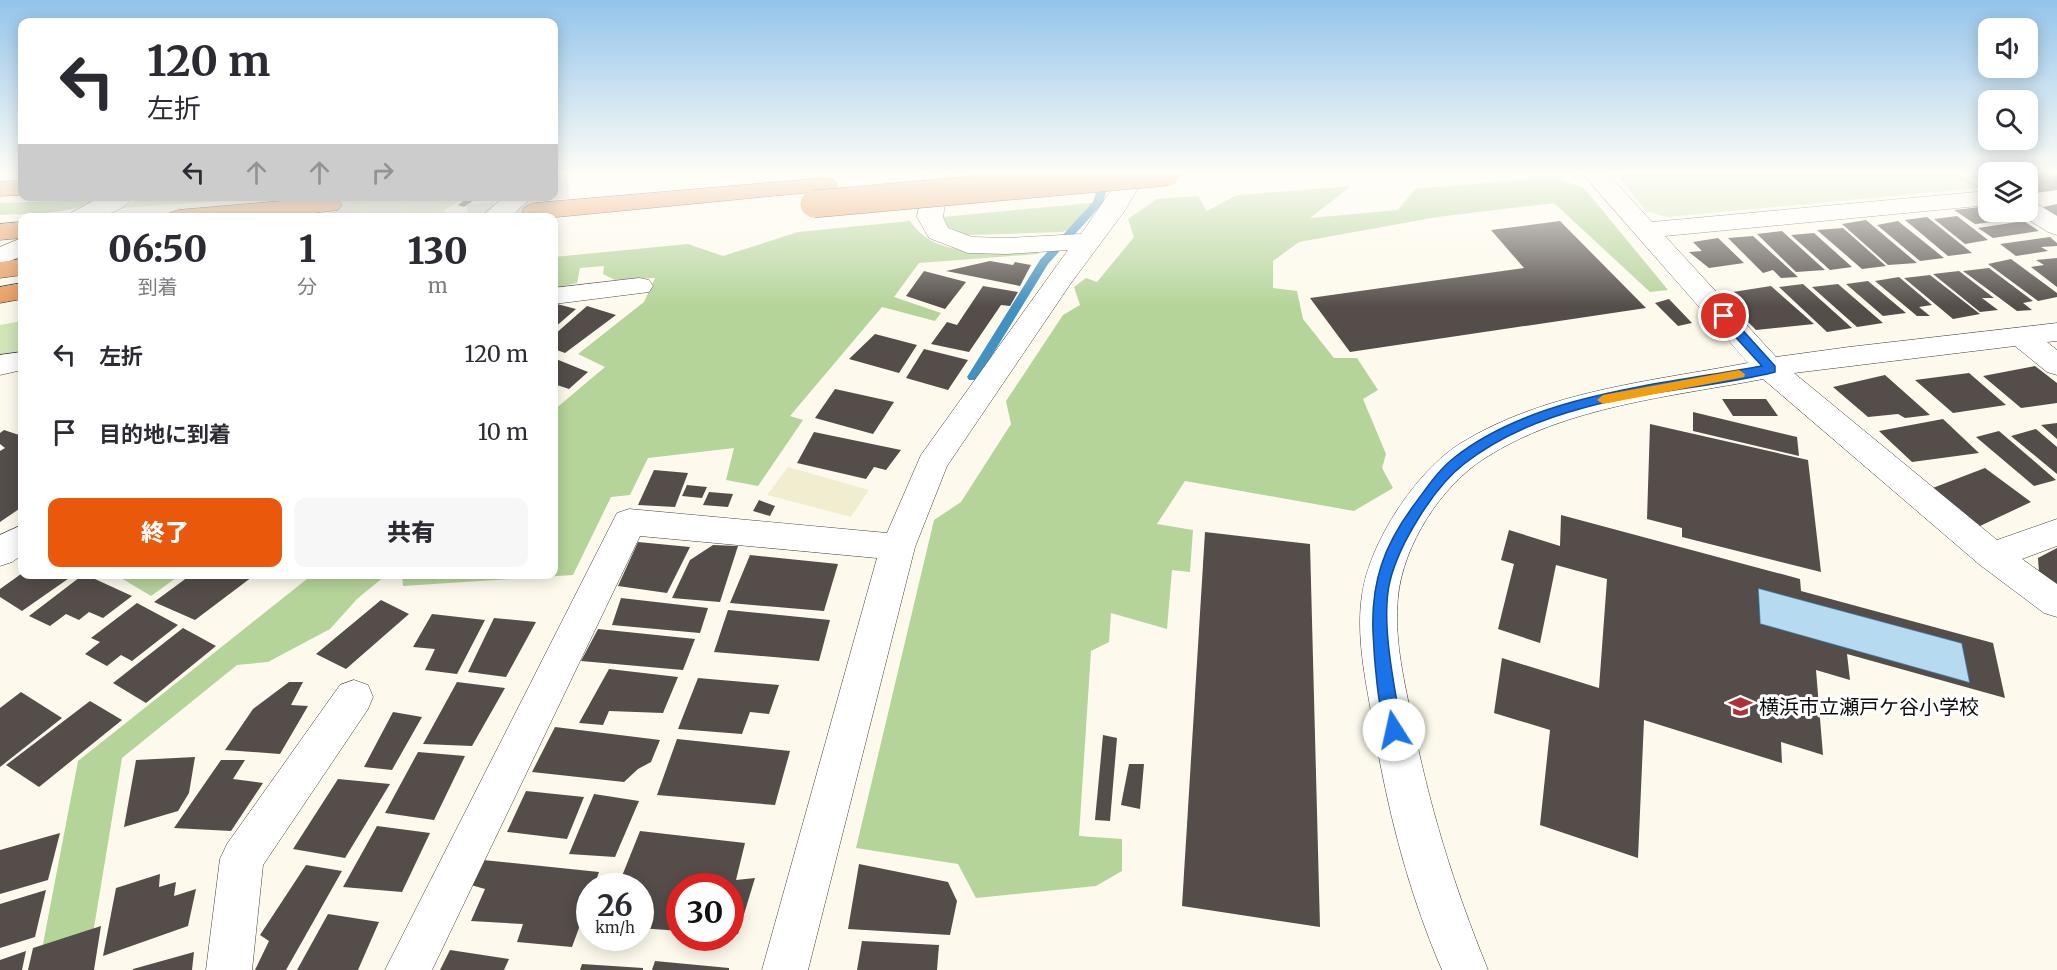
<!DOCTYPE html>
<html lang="ja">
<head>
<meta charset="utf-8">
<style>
	body { margin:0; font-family:Merriweather,"Noto Sans JP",serif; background:#f7f7f7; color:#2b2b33; height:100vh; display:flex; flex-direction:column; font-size:22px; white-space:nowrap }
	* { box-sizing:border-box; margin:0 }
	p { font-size:20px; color:#7c7c81 }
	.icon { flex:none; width:33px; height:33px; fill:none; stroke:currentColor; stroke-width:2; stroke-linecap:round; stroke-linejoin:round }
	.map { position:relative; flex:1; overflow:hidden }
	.panel { position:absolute; left:18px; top:213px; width:540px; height:366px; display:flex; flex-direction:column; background:#fff; border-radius:12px; box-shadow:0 3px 15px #0003 }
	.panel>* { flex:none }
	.banner { position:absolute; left:18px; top:18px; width:540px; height:183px; border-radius:12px; box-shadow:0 3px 15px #0003; background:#fff; color:#2b2b33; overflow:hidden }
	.fabs { position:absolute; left:1978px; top:18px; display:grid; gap:12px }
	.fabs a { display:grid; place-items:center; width:60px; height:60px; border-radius:12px; background:#fff; box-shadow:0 3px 15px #0003; font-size:30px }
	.speed { position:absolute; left:576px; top:873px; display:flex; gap:12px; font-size:30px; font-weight:700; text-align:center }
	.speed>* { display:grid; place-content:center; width:78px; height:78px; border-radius:50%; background:#fff; box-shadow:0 3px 15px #0003; line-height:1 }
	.speed small { font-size:15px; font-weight:400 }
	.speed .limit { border:9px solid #d22; background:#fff; color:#111 }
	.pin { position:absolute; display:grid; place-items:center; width:51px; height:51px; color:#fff; margin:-26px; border:3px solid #fff; border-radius:50%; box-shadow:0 2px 6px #0007 }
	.me { position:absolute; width:66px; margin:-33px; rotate:350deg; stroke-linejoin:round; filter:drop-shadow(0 0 4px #0008) }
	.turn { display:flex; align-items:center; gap:21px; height:126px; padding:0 30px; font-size:27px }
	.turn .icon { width:78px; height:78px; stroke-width:2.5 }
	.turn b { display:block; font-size:42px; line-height:51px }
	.lanes { display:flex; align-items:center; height:57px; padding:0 30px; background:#0003; justify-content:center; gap:30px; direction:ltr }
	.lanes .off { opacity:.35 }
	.eta { display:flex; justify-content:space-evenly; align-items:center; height:102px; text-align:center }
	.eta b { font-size:36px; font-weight:800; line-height:42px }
	.action { display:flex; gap:12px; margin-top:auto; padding:12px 30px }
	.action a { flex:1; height:69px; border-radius:12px; background:#ea580c; color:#fff; font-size:24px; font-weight:800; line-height:69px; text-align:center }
	.action a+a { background:#f7f7f7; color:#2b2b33 }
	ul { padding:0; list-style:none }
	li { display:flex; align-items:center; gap:18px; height:78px; padding:0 30px }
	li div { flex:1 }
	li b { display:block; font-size:22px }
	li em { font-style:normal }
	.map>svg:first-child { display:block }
	.farmland { fill:#f1eecf }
	.green { fill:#d1e5b9 }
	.forest { fill:#b5d49a }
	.water { fill:#b6dbf0; stroke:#4391c1; stroke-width:1.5 }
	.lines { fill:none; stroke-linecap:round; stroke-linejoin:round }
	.stream { fill:#4391c1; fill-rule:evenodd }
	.building { fill:#544d49; fill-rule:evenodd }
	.motorway-tunnel { stroke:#d9d6cb; stroke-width:27; stroke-dasharray:27 14; stroke-linecap:butt }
	.minor-casing { stroke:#3f3f3f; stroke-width:1 }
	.motorway-casing { stroke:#1d1d1d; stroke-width:1 }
	.minor { fill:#fff; fill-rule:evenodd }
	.motorway { fill:#e89c60; fill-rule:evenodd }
	.motorway-bridge-casing { stroke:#1d1d1d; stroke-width:28; stroke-linecap:butt }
	.motorway-bridge { stroke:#e89c60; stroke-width:27 }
	.route { fill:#1a73e8; stroke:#114b97; stroke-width:1.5 }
	.slow { fill:#f59e0b }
	.labels { text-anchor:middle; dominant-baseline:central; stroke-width:6; stroke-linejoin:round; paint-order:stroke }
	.poi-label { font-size:20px; fill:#0c0c0c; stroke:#fff; text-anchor:start }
</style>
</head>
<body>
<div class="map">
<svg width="2057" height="970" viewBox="0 0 2057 970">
	<rect width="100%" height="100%" fill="#fdfaed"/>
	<path class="farmland" d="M 788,467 L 869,490 L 851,517 L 767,495 Z"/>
	<g class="green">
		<path d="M 1615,172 L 1954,172 L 1978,188 L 1667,217 L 1646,211 Z"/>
		<path d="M 179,197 L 179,196 L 274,197 L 122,208 L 138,199 Z"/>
		<path d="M 354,197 L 465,197 L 445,210 L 442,217 L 321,218 Z"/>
		<path d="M 22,321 L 22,354 L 0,357 L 0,325 Z"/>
	</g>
	<g class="forest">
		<path d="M 1552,177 L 1584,188 L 1668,290 L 1650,292 L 1554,203 L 1437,217 L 1299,242 L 1273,261 L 1273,288 L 1297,291 L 1303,319 L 1334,358 L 1357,358 L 1378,390 L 1363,399 L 1386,454 L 1382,468 L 1393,488 L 1354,511 L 1185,481 L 1157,524 L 1193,530 L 1190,572 L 1172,570 L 1167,629 L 1111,613 L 1109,642 L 1091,651 L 1079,836 L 1122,839 L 1122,871 L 1096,886 L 976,898 L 958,864 L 856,848 L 934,520 L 961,502 L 1011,424 L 1006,401 L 1063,315 L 1080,305 L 1074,287 L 1086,278 L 1097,282 L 1134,237 L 1128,219 L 1157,199 L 1198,196 L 1207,211 L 1237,195 L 1351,186 L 1310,218 L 1398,210 L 1415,189 Z"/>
		<path d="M 95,200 C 73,215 28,213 0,215 L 0,203 Z"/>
		<path d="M 1101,202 L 1085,224 L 1062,232 L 967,235 L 948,227 L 942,217 Z"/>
		<path d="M 910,221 C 938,262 992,249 1036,247 L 1038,254 L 919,263 L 894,297 L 941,313 L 935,321 L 882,307 L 790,416 L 803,420 L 758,486 L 726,480 L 734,448 L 648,458 L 630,495 L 611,497 L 573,575 L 403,586 L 402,575 L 554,574 L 554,410 L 605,367 L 578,354 L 644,302 L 655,278 L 615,280 L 603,274 L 604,266 L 580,268 L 577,283 L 554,288 L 554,257 L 688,244 L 723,256 L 798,232 Z"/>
		<path d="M 116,575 L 180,575 L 151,596 Z"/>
		<path d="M 312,575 L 386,575 L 357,599 L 330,629 L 268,662 L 237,665 L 122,758 L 87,970 L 38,970 L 78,761 Z"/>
	</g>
	<path class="water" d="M 1758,588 L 1962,643 L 1970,683 L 1760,624 Z"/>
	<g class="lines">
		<path class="stream" d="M 1100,172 L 1105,175 L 1108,187 L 1103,203 L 1048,264 L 977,380 L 969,380 L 967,377 L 1040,260 L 1093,202 L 1098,187 L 1095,175 Z"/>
	</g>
	<g class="building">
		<path d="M 2028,172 L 2057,173 L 2057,190 L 2028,194 Z"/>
		<path d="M 470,196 L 480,196 L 464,207 L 458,205 Z"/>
		<path d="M 2057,204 L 2057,216 L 2043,207 Z"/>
		<path d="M 1989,206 L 1989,212 L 2008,212 L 2019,219 L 1975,224 L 1954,210 Z"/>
		<path d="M 1957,216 L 1988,240 L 1965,244 L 1934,219 Z"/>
		<path d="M 1927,217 L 1972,253 L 1948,256 L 1905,220 Z"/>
		<path d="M 1866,220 L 1917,263 L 1888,265 L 1842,224 Z"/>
		<path d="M 1560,221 L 1646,308 L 1350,352 L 1310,298 L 1524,268 L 1491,230 Z"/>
		<path d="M 1898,221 L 1944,258 L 1920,261 L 1877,225 Z"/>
		<path d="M 2024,221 L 2039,231 L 1993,238 L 1978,228 Z"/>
		<path d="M 1843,228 L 1886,266 L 1862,269 L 1817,230 Z"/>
		<path d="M 1782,231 L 1825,270 L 1796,272 L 1757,234 Z"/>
		<path d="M 1814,233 L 1852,267 L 1830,270 L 1791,235 Z"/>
		<path d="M 1753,236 L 1798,277 L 1781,278 L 1773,270 L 1763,273 L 1728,238 Z"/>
		<path d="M 2050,237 L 2057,243 L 2057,246 L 2041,247 L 2048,251 L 2016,256 L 2000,244 Z"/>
		<path d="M 1718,238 L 1744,263 L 1709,268 L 1689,252 L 1702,251 L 1693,242 Z"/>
		<path d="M 2057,258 L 2057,287 L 2031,267 L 2044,265 L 2036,260 Z"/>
		<path d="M 2011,259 L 2057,293 L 2057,297 L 2038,301 L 1988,264 Z"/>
		<path d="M 990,261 L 1013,265 L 1015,262 L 1031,265 L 1020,286 L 946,271 Z"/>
		<path d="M 1989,268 L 2033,301 L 2023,303 L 2032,310 L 2017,311 L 1963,271 Z"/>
		<path d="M 924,271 L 966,282 L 945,309 L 906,296 Z"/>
		<path d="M 1959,271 L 1994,298 L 1982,298 L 1998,310 L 1980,312 L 1933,274 Z"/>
		<path d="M 1930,275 L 1980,314 L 1953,319 L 1904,278 Z"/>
		<path d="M 1899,277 L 1932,305 L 1919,307 L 1930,316 L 1917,316 L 1875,281 Z"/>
		<path d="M 1868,281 L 1906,313 L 1883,316 L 1846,284 Z"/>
		<path d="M 1803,284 L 1852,328 L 1827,332 L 1779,287 Z"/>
		<path d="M 1838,284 L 1883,323 L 1857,327 L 1812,287 Z"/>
		<path d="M 983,286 L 1018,292 L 1010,306 L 1001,305 L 969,352 L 931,344 L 947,322 L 957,325 Z"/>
		<path d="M 1771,286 L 1814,324 L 1756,330 L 1720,294 Z"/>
		<path d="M 1669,299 L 1692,323 L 1678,326 L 1655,303 Z"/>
		<path d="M 557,304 L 576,309 L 554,328 L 554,305 Z"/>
		<path d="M 587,306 L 616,315 L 565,353 L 554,349 L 554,335 Z"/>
		<path d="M 875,334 L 917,345 L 899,373 L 849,359 Z"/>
		<path d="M 924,349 L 968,360 L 948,390 L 906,378 Z"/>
		<path d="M 556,359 L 588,372 L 569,389 L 554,384 L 554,361 Z"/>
		<path d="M 2035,366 L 2057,383 L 2057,403 L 2021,408 L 1983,376 Z"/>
		<path d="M 1969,373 L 2006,405 L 1953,413 L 1915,380 Z"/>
		<path d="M 1885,375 L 1930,415 L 1905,418 L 1898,414 L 1868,417 L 1833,387 Z"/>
		<path d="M 835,389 L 894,402 L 873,434 L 815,418 Z"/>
		<path d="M 1722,399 L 1766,399 L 1778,416 L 1733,416 Z"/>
		<path d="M 1693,412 L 1797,437 L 1799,456 L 1693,431 Z"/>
		<path d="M 1943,419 L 1979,453 L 1912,462 L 1879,431 Z"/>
		<path d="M 2057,423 L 2057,439 L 2041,425 Z"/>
		<path d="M 1650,424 L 1808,460 L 1821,572 L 1682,537 L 1682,528 L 1647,519 Z"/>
		<path d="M 2036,429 L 2057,447 L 2057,474 L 2011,436 Z"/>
		<path d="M 4,430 L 22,436 L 22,507 L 0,522 L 0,451 L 5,448 L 0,444 L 0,433 Z"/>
		<path d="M 1999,431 L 2056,480 L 2034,486 L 1976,437 Z"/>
		<path d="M 814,432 L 901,450 L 886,470 L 874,467 L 866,479 L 797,463 Z"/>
		<path d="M 1985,468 L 2031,502 L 1980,526 L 1930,489 Z"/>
		<path d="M 654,470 L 688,473 L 675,507 L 638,505 Z"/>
		<path d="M 687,485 L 707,487 L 702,498 L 682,496 Z"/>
		<path d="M 709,492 L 733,494 L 728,507 L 703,505 Z"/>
		<path d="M 759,500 L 775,506 L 770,516 L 753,511 Z"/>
		<path d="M 1561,515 L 1800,579 L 1801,591 L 1993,643 L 2005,698 L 1847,654 L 1850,680 L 1816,670 L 1823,755 L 1781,742 L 1782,763 L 1644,720 L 1638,858 L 1540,825 L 1550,730 L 1494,713 L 1502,658 L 1599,688 L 1607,579 L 1556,565 L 1540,643 L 1498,629 L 1514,564 L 1501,560 L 1509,530 L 1560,546 ZM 1758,588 L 1962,643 L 1970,683 L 1760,624 Z"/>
		<path d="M 1205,532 L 1310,544 L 1320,927 L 1182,906 Z"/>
		<path d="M 638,542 L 690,547 L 667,593 L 618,586 Z"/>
		<path d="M 713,545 L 738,546 L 720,602 L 672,598 L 690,560 Z"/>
		<path d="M 2057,548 L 2057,584 L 2055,585 L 2039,573 L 2038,558 Z"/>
		<path d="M 750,555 L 838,564 L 824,611 L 730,603 Z"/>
		<path d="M 21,574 L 75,574 L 22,611 L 0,597 L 0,589 Z"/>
		<path d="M 84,574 L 132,596 L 103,618 L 89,612 L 79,620 L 66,614 L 50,626 L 29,616 Z"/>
		<path d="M 192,574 L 256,574 L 195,620 L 154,602 Z"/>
		<path d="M 621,598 L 708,608 L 700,633 L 612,625 Z"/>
		<path d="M 381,600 L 409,614 L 346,669 L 316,654 Z"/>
		<path d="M 137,603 L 178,625 L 132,661 L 121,655 L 107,666 L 85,654 L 100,642 L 91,638 Z"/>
		<path d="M 728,610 L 830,620 L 819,661 L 714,652 Z"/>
		<path d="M 432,614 L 485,620 L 457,674 L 425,670 L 435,649 L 413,647 Z"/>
		<path d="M 494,618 L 536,622 L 506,677 L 468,672 Z"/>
		<path d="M 183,628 L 216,646 L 146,703 L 113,683 Z"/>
		<path d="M 598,629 L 695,639 L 683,670 L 581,661 Z"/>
		<path d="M 609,669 L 678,677 L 663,713 L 609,711 L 603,725 L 579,723 Z"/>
		<path d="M 698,678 L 779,685 L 769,714 L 750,712 L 742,734 L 678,729 Z"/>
		<path d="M 289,682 L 303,682 L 291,705 L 308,706 L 280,754 L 225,750 L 253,709 Z"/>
		<path d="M 457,682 L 505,688 L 472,746 L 423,744 Z"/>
		<path d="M 21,692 L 62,718 L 0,767 L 0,708 Z"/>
		<path d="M 90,701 L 122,720 L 39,787 L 6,765 Z"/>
		<path d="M 393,712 L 422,717 L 392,770 L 364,767 Z"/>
		<path d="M 555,727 L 660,740 L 651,762 L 638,769 L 624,782 L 532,772 Z"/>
		<path d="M 1103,735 L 1117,738 L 1110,821 L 1095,820 Z"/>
		<path d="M 677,739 L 790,751 L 775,805 L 657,795 Z"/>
		<path d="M 418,752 L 465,756 L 434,820 L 385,813 Z"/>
		<path d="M 195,757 L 189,793 L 178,811 L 124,827 L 136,760 Z"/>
		<path d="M 221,760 L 245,760 L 233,779 L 263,783 L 231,831 L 174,828 Z"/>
		<path d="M 1129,764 L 1144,764 L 1140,809 L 1121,805 Z"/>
		<path d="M 338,779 L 390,784 L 345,858 L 293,849 Z"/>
		<path d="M 526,791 L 584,797 L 567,839 L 507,832 Z"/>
		<path d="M 594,794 L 639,801 L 615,857 L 569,854 Z"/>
		<path d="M 377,826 L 430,833 L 402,892 L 343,887 Z"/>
		<path d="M 640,831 L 745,843 L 736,880 L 755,878 L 738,934 L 730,934 L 730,886 L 680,886 L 680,931 L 640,928 L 640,886 L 618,886 Z"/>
		<path d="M 60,833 L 48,880 L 0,894 L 0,850 Z"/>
		<path d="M 483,860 L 599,872 L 594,886 L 590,886 L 590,898 L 572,947 L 517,942 L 523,924 L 471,921 L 485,889 L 471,885 Z"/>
		<path d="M 859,864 L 948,882 L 957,901 L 950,935 L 848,929 Z"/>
		<path d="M 306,865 L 342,871 L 286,970 L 255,970 L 269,941 L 260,935 Z"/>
		<path d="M 160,874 L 159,887 L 176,882 L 174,896 L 196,889 L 188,926 L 103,956 L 116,888 Z"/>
		<path d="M 46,890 L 35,937 L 0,948 L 0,904 Z"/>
		<path d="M 328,914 L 379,922 L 358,970 L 297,970 Z"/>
		<path d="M 101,926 L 94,970 L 28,970 L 33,948 Z"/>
		<path d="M 862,941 L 939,945 L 937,970 L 857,970 Z"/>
		<path d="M 450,950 L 509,959 L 504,970 L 440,970 Z"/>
		<path d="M 26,951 L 22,970 L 0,970 L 0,960 Z"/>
		<path d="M 194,952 L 192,970 L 133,970 L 133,969 Z"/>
		<path d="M 655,961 L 729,968 L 729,970 L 652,970 Z"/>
		<path d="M 582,964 L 643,968 L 643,970 L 580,970 Z"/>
	</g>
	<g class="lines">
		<g class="motorway-tunnel">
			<path d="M 554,186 L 568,185"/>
			<path d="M 329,205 L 433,196"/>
			<path d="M 468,218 L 535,211"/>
		</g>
		<defs>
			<g id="minor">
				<path d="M 554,172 L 568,172 L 565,177 L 554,180 Z"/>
				<path d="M 926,172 L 950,172 L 943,217 L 948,228 L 972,237 L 1007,238 L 1081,234 L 1124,172 L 1148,172 L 1123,213 L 1071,283 L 947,466 L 915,547 L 808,970 L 762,970 L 877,558 L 640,536 L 432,970 L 385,970 L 617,513 L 629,509 L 887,533 L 921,455 L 1068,250 L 1007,254 L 968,253 L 929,238 L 917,217 Z"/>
				<path d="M 1581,172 L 1606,172 L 1652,222 L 1987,191 L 1961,177 L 1958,172 L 1989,173 L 1989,205 L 1665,236 L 1776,357 L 1849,347 L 2057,323 L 2057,341 L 2047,342 L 2057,350 L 2057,375 L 2047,372 L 2015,346 L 1794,373 L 1997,540 L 2057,519 L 2057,546 L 2022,559 L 2057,584 L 2057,617 L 2044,613 L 1980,565 L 1763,379 C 1670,397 1566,406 1485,458 C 1441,486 1403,545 1398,597 C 1394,636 1403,676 1411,714 C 1429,806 1453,884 1488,970 L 1442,970 C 1407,889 1386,804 1372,717 C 1365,678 1356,635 1362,595 C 1369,543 1416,471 1461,443 C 1546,391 1652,381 1748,363 Z"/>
				<path d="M 102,196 L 134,196 C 120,217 90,218 68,218 L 71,213 Z"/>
				<path d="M 505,196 L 533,196 L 509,218 L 480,218 Z"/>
				<path d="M 2028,201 L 2037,204 L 2057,216 L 2057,235 L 2048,232 L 2019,214 L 2017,212 L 2028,212 Z"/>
				<path d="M 22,238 L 22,256 L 0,265 L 0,247 Z"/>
				<path d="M 639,278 L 649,280 L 653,286 L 649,292 L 554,304 L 554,288 Z"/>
				<path d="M 22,352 L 22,370 L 0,375 L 0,355 Z"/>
				<path d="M 22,525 L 22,555 L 12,562 L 0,566 L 0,535 Z"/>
				<path d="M 354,680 L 368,685 L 373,697 L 368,709 L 263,865 L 252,970 L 206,970 L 220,859 L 227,844 L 340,685 Z"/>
			</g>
			<g id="motorway">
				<path d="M 825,178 L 834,180 L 837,185 L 834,190 L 547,218 L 526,216 L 522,211 L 526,206 L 535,203 Z"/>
				<path d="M 22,181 L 22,195 L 0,196 L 0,182 Z"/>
				<path d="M 329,197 L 338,200 L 342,205 L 338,210 L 272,218 L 166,218 L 169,213 L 178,210 Z"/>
				<path d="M 22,222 L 22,238 L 0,240 L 0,224 Z"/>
				<path d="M 22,259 L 22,275 L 0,278 L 0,262 Z"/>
				<path d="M 22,283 L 22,299 L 0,303 L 0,287 Z"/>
			</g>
		</defs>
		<use href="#minor" class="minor-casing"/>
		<use href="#motorway" class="motorway-casing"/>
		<use href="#minor" class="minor"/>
		<use href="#motorway" class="motorway"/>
		<defs>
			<path id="motorway-bridge" d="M 814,204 L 1167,172"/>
		</defs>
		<use href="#motorway-bridge" class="motorway-bridge-casing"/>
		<use href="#motorway-bridge" class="motorway-bridge"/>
	</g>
	<linearGradient id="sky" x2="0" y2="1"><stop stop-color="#94c4eb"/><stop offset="0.56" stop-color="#fefdf7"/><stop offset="1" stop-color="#fefdf7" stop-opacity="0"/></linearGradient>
	<rect width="2057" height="307" fill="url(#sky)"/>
	<path class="route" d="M 1724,313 L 1728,314 L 1775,366 L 1775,372 C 1712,388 1645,390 1583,408 C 1542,419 1498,437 1464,464 C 1434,487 1399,544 1390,581 C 1380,621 1395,690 1402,730 L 1400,735 L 1394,737 L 1388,735 C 1378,714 1374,656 1373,632 C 1371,582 1384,545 1414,505 C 1426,489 1438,470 1455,457 C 1535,394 1664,384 1762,366 L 1719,319 L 1718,316 Z"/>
	<path class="slow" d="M 1739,370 L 1745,374 L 1744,377 L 1603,404 L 1597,400 L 1603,395 Z"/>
	<defs>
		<symbol id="school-bare" viewBox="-9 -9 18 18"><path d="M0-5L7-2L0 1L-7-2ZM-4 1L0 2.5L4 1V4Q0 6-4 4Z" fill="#b03039" stroke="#fff" stroke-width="2.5" paint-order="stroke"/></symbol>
	</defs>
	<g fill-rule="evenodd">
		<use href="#school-bare" x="1724" y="690" width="33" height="33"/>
	</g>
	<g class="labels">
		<g class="poi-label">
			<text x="1759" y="706">横浜市立瀬戸ケ谷小学校</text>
		</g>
	</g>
</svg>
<div class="fabs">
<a><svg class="icon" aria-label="sound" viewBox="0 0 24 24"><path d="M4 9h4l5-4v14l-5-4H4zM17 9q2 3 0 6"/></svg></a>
<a><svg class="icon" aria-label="search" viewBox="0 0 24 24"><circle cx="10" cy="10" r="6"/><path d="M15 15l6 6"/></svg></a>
<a><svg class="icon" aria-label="layers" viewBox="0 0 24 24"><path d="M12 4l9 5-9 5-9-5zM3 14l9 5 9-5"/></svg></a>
</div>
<div class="speed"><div>26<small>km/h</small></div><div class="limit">30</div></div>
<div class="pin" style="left:1724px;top:316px;background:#d93025"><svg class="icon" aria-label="arrive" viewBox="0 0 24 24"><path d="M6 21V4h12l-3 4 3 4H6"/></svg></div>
<svg class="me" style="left:1394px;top:730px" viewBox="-20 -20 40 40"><circle r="19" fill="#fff"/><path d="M0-13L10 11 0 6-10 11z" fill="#1a73e8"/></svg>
<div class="banner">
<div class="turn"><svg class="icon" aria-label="left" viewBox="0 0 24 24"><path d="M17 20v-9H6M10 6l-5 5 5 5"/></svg><div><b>120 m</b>左折</div></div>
<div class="lanes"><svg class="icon" aria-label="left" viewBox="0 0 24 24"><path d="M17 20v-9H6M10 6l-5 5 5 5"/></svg><svg class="icon off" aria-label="ahead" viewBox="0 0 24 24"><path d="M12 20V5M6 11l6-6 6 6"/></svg><svg class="icon off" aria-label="ahead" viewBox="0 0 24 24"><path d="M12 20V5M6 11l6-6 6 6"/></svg><svg class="icon off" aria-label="right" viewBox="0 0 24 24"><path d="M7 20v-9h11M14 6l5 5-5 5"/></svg></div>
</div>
<section class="panel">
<div class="eta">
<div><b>06:50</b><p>到着</p></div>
<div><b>1</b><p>分</p></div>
<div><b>130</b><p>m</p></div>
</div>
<ul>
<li><svg class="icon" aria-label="left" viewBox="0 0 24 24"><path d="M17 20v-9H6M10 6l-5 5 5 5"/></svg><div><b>左折</b></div><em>120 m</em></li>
<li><svg class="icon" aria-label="arrive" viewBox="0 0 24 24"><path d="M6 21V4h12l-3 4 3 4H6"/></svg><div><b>目的地に到着</b></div><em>10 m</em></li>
</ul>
<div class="action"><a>終了</a><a>共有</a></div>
</section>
</div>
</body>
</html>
